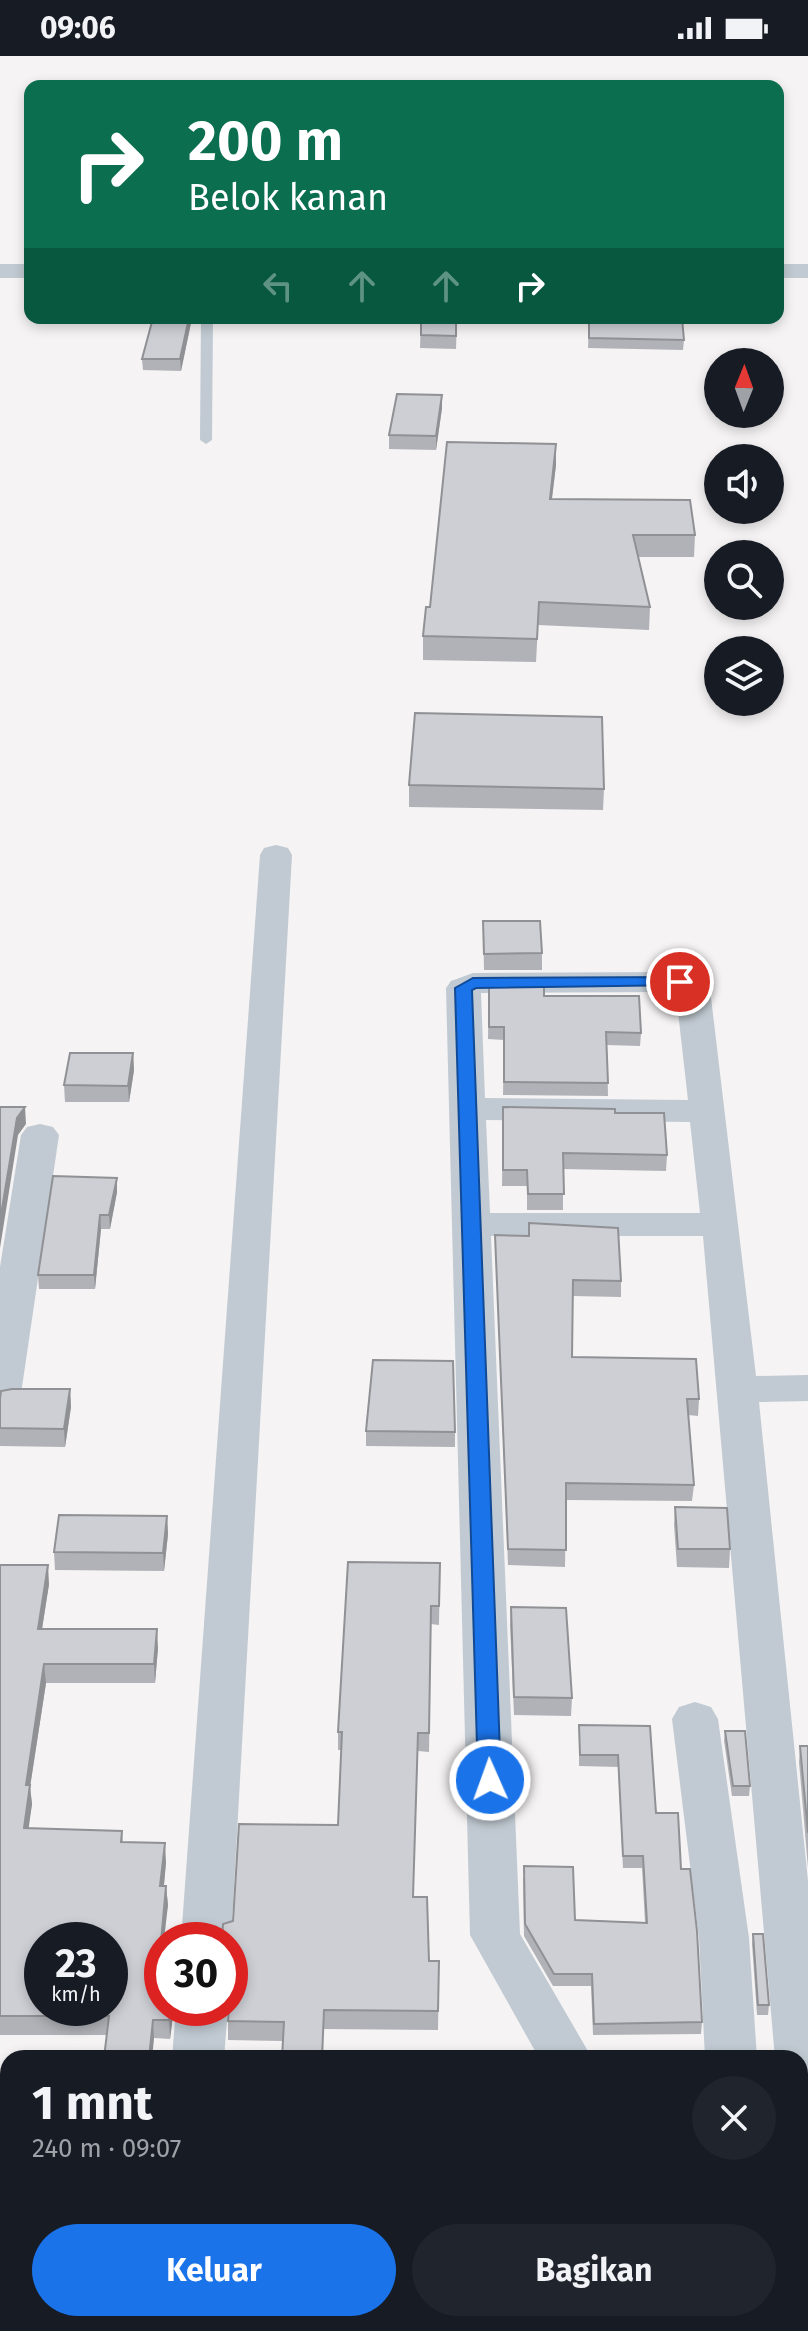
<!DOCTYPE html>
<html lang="id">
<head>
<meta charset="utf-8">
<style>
	body { margin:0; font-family:"Fira Sans",sans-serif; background:#20242c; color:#f1f3f6; height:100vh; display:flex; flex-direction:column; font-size:30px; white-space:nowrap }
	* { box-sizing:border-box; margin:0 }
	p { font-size:26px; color:#9ea1a6 }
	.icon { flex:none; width:44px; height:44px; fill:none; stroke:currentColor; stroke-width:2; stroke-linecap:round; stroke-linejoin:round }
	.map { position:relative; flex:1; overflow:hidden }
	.side { position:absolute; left:0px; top:1994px; width:808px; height:282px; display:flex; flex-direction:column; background:#171b24; border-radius:24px 24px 0 0; box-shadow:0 4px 12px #0003 }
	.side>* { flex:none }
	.hud { position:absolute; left:24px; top:24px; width:760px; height:244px; border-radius:16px; box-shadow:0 4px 12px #0003; background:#0b6e4f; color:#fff; overflow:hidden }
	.needle { width:52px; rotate:1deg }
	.controls { position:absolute; left:704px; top:292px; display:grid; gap:16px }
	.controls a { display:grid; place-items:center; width:80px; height:80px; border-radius:50%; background:#171b24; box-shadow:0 4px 12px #0003; font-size:40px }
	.speed { position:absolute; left:24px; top:1866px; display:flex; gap:16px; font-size:40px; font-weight:700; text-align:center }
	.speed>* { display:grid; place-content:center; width:104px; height:104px; border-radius:50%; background:#171b24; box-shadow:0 4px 12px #0003; line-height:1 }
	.speed small { font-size:20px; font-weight:400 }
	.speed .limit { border:12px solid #d22; background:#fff; color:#111 }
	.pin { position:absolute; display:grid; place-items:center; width:68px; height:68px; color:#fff; margin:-34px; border:4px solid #fff; border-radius:50%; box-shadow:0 2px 8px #0007 }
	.me { position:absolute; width:88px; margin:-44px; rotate:358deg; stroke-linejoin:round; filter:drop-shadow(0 0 6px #0008) }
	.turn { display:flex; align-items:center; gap:28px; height:168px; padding:0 32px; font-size:36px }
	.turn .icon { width:104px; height:104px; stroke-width:2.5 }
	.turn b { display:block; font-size:56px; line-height:68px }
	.lanes { display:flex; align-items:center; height:76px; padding:0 32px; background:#0003; justify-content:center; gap:40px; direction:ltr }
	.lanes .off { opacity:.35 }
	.round { display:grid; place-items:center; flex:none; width:84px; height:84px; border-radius:42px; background:#20242c }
	.overview { display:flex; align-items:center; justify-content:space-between; height:136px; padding:0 32px }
	h1 { font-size:48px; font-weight:700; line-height:60px }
	.button { display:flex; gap:16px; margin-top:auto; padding:16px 32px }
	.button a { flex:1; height:92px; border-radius:48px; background:#1a73e8; color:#fff; font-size:32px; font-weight:700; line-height:92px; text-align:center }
	.button a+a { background:#20242c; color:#f1f3f6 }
	.status { display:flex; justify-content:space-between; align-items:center; height:56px; padding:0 40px; background:#171b24; direction:ltr }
	.status svg { height:22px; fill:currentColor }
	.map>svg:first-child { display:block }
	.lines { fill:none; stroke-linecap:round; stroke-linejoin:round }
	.lane { fill:#c1cad2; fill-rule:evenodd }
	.street { fill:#c1cad2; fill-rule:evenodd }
	.wall { fill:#b0b2b7 }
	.shaded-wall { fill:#909195 }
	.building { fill:#cdcfd5; stroke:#909195; stroke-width:2; fill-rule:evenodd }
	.route { fill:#1a73e8; stroke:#114b97; stroke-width:2 }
</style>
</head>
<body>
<div class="status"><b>09:06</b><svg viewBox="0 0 49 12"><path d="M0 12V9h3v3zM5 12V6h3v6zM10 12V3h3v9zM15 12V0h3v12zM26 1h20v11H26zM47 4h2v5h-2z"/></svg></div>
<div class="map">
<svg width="808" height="2275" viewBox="0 0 808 2275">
	<rect width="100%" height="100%" fill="#f5f3f3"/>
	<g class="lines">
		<path class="lane" d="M 201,262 L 213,262 L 212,384 L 206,388 L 200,384 Z"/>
		<g class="street">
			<rect x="0" y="208" width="30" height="14"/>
			<rect x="778" y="208" width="30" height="14"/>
			<path d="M 276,789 L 288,792 L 292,799 L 231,1884 L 181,1884 L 260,799 L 264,792 Z"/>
			<path d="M 680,916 L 705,926 L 710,933 L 756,1320 L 808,1319 L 808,1345 L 759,1346 L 808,1825 L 808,2070 L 800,2070 L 800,2002 L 775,2002 L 703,1180 L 491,1180 L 520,1878 L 592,2002 L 539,2002 L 470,1879 L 446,932 L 451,925 L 473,917 ZM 673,936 L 676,938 L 688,1044 L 485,1042 L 481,937 ZM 486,1064 L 690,1066 L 700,1157 L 490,1157 Z"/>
			<path d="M 40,1068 L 53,1071 L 59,1079 L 21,1338 L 15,1347 L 0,1351 L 0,1211 L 21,1079 L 27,1071 Z"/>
			<path d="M 695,1646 L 711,1651 L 718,1663 L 749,1882 L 757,2002 L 705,2002 L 699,1882 L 672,1663 L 679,1651 Z"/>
			<path d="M 176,1952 L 228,1952 L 224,2002 L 172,2002 Z"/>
			<rect x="0" y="2021" width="8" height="42"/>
			<path d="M 594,2268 L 650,2268 L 651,2275 L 595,2275 Z"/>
		</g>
	</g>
	<g class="wall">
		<path d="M 192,262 L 181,315 L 143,314 L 142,303 Z"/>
		<path d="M 421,262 L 457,262 L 456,293 L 420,292 Z"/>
		<path d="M 589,262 L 684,284 L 683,294 L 588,292 Z"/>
		<path d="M 442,352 L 436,394 L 389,393 L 389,379 Z"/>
		<path d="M 556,409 L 552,443 L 695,479 L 694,501 L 638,501 L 650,551 L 649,574 L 538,569 L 536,606 L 423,604 L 423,580 L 430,551 Z"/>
		<path d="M 409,729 L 604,733 L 603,754 L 409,751 Z"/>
		<path d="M 483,865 L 542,897 L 542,914 L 484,914 Z"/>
		<path d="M 489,927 L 544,940 L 641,977 L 640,990 L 607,989 L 608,1040 L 503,1039 L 504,984 L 488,983 Z"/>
		<path d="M 133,997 L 134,1014 L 129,1046 L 65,1046 L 64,1029 Z"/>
		<path d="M 503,1051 L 615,1057 L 667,1099 L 666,1115 L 563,1113 L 563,1154 L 527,1154 L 527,1130 L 502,1130 Z"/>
		<path d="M 117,1122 L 117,1136 L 110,1173 L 101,1173 L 95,1233 L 39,1233 L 38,1219 Z"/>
		<path d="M 529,1167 L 621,1225 L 621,1241 L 573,1240 L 572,1301 L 699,1343 L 698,1360 L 688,1359 L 694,1429 L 692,1445 L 566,1444 L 565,1511 L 508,1509 L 495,1179 L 528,1180 Z"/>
		<path d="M 70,1333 L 71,1351 L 65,1391 L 0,1390 L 0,1343 Z"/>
		<path d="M 366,1375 L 455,1376 L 455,1391 L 366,1390 Z"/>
		<path d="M 675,1451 L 730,1493 L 729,1512 L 677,1511 L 674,1469 Z"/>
		<path d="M 167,1460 L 168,1478 L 164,1515 L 55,1514 L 54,1496 Z"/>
		<path d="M 440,1507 L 439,1569 L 431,1568 L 429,1696 L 418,1695 L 413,1841 L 429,1905 L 439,1905 L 438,1974 L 324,1973 L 283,1985 L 228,1984 L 228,1965 L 233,1865 L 338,1769 L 341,1694 L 338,1694 L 338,1676 Z"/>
		<path d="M 0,1509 L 49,1528 L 42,1573 L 158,1592 L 155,1627 L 46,1627 L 30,1731 L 32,1748 L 28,1772 L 122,1775 L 123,1786 L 166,1806 L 164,1830 L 166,1830 L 168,1849 L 162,1884 L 161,1919 L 162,1952 L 174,1952 L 170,1983 L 107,1979 L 0,1979 Z"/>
		<path d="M 511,1551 L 572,1642 L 571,1660 L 514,1659 L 510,1569 Z"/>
		<path d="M 579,1669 L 650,1670 L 656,1757 L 681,1813 L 702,1966 L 701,1978 L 593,1979 L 591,1930 L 553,1930 L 524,1880 L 523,1822 L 575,1864 L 645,1866 L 642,1812 L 623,1812 L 618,1711 L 579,1710 Z"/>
		<path d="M 725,1675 L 750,1730 L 749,1740 L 732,1740 L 724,1685 Z"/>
		<path d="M 800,1690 L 808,1690 L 808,1812 L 799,1706 Z"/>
		<path d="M 753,1878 L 769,1949 L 768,1959 L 757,1959 L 752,1888 Z"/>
		<rect x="800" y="2127" width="8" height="137"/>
		<rect x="246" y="2268" width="73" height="7"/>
		<path d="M 723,2268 L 773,2268 L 773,2270 Z"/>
	</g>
	<g class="shaded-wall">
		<path d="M 189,262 L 192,262 L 181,315 L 180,303 Z"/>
		<path d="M 442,339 L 442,352 L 436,394 L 436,380 Z"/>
		<path d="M 556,388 L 556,409 L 549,465 L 550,443 Z"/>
		<path d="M 133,997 L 134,1014 L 129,1046 L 128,1030 Z"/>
		<path d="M 25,1051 L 26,1068 L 18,1079 L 0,1192 L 0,1165 L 17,1062 Z"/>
		<path d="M 117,1122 L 117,1136 L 110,1173 L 109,1159 Z"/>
		<path d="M 100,1159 L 101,1173 L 95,1233 L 94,1219 Z"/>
		<path d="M 70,1333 L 71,1351 L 65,1391 L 64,1373 Z"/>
		<path d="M 167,1460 L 168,1478 L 164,1515 L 163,1497 Z"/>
		<path d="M 48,1509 L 49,1528 L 39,1592 L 38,1573 Z"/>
		<path d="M 157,1573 L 158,1592 L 155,1627 L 154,1608 Z"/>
		<path d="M 44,1608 L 46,1627 L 30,1731 L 32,1748 L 26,1791 L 24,1772 L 26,1729 Z"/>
		<path d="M 165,1787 L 166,1806 L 162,1849 L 160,1830 Z"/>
		<path d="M 166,1830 L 168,1849 L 164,1884 L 162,1884 L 162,1906 L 159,1938 L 158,1919 Z"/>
		<path d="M 171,1952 L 174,1952 L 170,1983 L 169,1964 Z"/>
		<path d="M 153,1964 L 154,1983 L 152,2002 L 149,2002 Z"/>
		<path d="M 87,2268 L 90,2268 L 90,2275 L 86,2275 Z"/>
	</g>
	<g class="building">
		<path d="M 153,262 L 189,262 L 180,303 L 142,303 Z"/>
		<path d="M 421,262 L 456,262 L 456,280 L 421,279 Z"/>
		<path d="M 589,262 L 682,262 L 684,284 L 589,282 Z"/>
		<path d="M 397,338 L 442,339 L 436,380 L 389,379 Z"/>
		<path d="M 447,386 L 556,388 L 550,443 L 690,444 L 695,479 L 633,479 L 650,551 L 539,546 L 537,583 L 423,580 L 426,551 L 430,551 Z"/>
		<path d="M 415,657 L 602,661 L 604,733 L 409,729 Z"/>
		<path d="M 483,865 L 540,865 L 542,897 L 484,898 Z"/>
		<path d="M 489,927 L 544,927 L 544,940 L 639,940 L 641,977 L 606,976 L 608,1027 L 504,1026 L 504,971 L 489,971 Z"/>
		<path d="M 70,997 L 133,997 L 128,1030 L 64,1029 Z"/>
		<path d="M 0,1051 L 25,1051 L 17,1062 L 0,1165 Z"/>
		<path d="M 503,1051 L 615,1053 L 615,1057 L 664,1057 L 667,1099 L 563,1097 L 564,1138 L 528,1138 L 527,1114 L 503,1114 Z"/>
		<path d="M 53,1120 L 117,1122 L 109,1159 L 100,1159 L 94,1219 L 38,1219 Z"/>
		<path d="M 529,1167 L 618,1172 L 621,1225 L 573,1224 L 572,1301 L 696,1303 L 699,1343 L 687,1343 L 694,1429 L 566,1427 L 566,1494 L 508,1493 L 495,1179 L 529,1180 Z"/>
		<path d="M 373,1304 L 453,1305 L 455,1376 L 366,1375 Z"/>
		<path d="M 12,1333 L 70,1333 L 64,1373 L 0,1372 L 0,1343 L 1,1335 Z"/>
		<path d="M 675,1451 L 727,1452 L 730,1493 L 678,1493 Z"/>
		<path d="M 59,1459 L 167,1460 L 163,1497 L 54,1496 Z"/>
		<path d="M 348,1506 L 440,1507 L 439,1550 L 431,1550 L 429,1677 L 418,1677 L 413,1841 L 427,1841 L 429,1905 L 439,1905 L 438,1955 L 324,1954 L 322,2002 L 282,2002 L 284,1966 L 228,1965 L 229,1952 L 230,1952 L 230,1884 L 222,1884 L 223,1868 L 233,1865 L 239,1768 L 338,1769 L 342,1676 L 338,1676 Z"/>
		<path d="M 0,1509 L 48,1509 L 38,1573 L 157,1573 L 154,1608 L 44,1608 L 26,1729 L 30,1729 L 24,1772 L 122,1775 L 121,1786 L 165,1787 L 160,1830 L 166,1830 L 158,1919 L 162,1919 L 162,1952 L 171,1952 L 169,1964 L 153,1964 L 149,2002 L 104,2002 L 109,1960 L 0,1960 ZM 42,1884 L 110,1884 L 110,1952 L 42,1952 Z"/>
		<path d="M 511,1551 L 566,1552 L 572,1642 L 514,1641 Z"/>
		<path d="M 579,1669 L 650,1670 L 656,1757 L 678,1757 L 681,1813 L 690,1813 L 697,1875 L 702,1966 L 594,1968 L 592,1918 L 554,1918 L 525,1868 L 524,1810 L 573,1811 L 575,1864 L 647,1867 L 643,1800 L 623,1800 L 618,1699 L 580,1699 Z"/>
		<path d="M 725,1675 L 745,1675 L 750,1730 L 733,1730 Z"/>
		<path d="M 800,1690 L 808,1690 L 808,1777 Z"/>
		<path d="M 753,1878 L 763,1878 L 769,1949 L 758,1949 Z"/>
		<path d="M 0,2106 L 8,2106 L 8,2268 L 87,2268 L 86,2275 L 0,2275 Z"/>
		<rect x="800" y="2127" width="8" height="119"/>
		<rect x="492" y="2268" width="61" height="7"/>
	</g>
	<path class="route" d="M 680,921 L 686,922 L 689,926 L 686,929 L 476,932 L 472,934 L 501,1724 L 498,1730 L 490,1733 L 482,1730 L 478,1724 L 455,932 L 473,922 Z"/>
</svg>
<div class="controls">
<a><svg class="needle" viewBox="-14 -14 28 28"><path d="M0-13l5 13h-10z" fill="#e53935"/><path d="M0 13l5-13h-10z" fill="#9ea1a6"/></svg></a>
<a><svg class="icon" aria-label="sound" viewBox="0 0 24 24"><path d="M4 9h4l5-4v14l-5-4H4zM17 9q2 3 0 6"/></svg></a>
<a><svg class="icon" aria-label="search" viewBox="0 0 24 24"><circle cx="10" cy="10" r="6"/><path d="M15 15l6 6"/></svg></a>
<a><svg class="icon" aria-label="layers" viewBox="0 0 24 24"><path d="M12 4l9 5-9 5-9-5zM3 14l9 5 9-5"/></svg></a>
</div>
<div class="speed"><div>23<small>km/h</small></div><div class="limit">30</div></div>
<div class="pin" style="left:680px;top:926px;background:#d93025"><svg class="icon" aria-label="arrive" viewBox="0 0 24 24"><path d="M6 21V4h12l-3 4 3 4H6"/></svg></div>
<svg class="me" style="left:490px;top:1724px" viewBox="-20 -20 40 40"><circle r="17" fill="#1a73e8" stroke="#fff" stroke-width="3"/><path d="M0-11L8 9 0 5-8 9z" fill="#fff"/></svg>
<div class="hud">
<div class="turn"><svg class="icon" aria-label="right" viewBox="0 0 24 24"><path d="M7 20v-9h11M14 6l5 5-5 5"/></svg><div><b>200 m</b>Belok kanan</div></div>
<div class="lanes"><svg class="icon off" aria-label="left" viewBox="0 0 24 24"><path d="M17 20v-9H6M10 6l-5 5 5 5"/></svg><svg class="icon off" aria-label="ahead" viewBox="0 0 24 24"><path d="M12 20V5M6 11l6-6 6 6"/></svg><svg class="icon off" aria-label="ahead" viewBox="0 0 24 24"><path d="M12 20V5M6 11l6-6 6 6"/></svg><svg class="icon" aria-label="right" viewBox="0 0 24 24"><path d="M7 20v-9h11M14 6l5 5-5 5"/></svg></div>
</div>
<section class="side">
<div class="overview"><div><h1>1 mnt</h1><p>240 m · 09:07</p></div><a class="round"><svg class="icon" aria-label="close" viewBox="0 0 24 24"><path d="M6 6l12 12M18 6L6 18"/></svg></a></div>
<div class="button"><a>Keluar</a><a>Bagikan</a></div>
</section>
</div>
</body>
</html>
